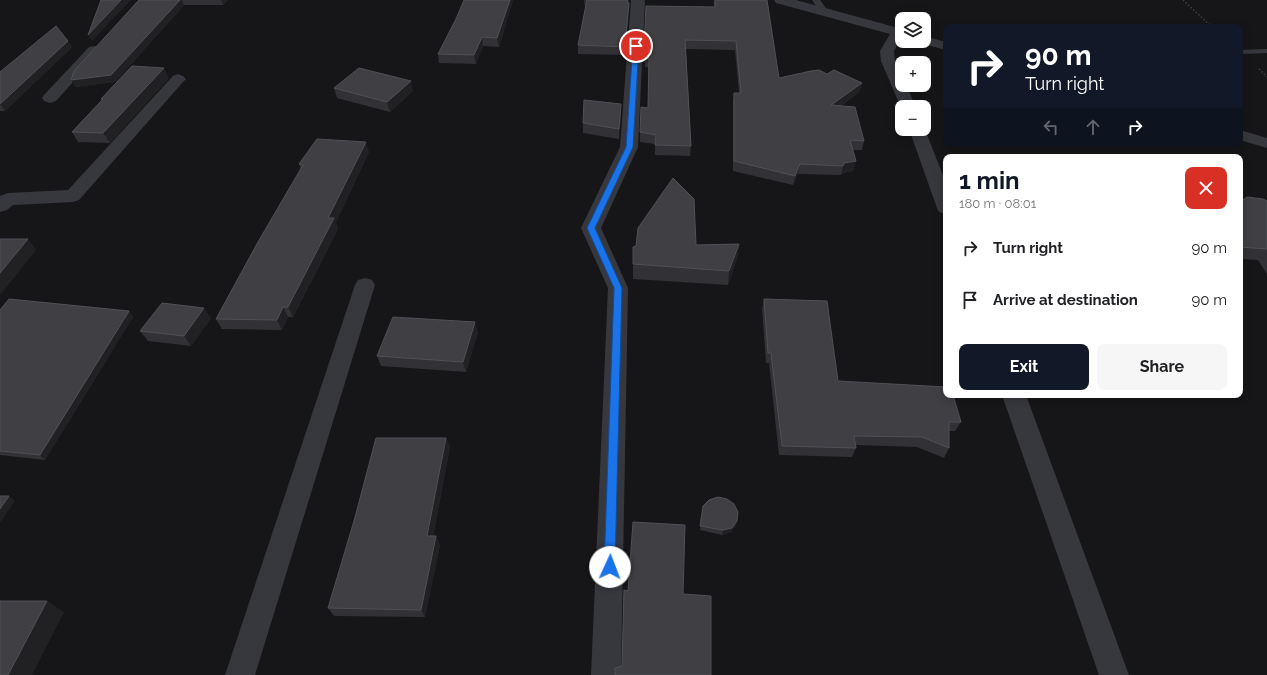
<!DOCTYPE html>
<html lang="en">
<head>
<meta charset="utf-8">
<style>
	body { margin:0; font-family:Raleway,sans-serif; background:#f6f6f6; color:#202124; height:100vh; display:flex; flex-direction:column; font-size:15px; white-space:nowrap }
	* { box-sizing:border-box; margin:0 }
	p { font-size:13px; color:#757577 }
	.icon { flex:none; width:22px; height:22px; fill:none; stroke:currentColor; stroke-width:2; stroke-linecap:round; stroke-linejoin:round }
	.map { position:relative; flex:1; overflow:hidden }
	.details { position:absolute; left:943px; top:154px; width:300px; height:244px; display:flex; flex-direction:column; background:#fff; border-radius:8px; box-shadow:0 2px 10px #0003 }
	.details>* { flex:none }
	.guide { position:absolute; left:943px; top:24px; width:300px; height:122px; border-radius:8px; box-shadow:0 2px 10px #0003; background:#111827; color:#fff; overflow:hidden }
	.buttons { position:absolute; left:895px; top:12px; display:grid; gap:8px }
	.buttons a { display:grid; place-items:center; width:36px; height:36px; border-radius:8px; background:#fff; box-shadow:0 2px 10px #0003; font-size:20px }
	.pin { position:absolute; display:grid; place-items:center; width:34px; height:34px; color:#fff; margin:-17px; border:2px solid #fff; border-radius:50%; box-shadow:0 1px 4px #0007 }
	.me { position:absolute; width:44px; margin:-22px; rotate:2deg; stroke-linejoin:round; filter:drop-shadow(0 0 3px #0008) }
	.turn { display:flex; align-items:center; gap:14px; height:84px; padding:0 16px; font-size:18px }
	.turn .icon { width:52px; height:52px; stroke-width:2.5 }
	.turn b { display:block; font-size:28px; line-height:34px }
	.lanes { display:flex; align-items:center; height:38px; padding:0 16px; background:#0003; justify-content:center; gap:20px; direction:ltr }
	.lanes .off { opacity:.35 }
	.round { display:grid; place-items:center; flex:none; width:42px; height:42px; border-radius:8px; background:#f6f6f6 }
	.overview { display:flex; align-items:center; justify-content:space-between; height:68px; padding:0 16px }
	h1 { font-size:24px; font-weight:700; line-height:30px; color:#111827 }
	.button { display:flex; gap:8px; margin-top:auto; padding:8px 16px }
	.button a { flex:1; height:46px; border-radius:8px; background:#111827; color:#fff; font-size:16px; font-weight:700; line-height:46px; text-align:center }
	.button a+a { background:#f6f6f6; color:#202124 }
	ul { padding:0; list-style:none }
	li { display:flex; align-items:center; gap:12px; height:52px; padding:0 16px }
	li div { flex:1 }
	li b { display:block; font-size:15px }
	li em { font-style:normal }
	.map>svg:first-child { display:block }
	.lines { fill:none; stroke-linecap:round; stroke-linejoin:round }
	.path { stroke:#3d3f44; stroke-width:1.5; stroke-dasharray:1.5 2; stroke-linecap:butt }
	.service { fill:#37383d; fill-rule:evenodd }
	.minor { fill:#37383d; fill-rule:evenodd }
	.wall { fill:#323236 }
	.shaded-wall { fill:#212124 }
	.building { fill:#3f3f44; stroke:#4f5156 }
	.route { fill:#1a73e8; stroke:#114b97 }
</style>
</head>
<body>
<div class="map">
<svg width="1267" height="675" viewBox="0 0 1267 675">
	<rect width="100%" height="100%" fill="#161618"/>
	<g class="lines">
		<g class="path">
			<path d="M 1183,0 L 1212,27"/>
			<path d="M 1259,69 L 1267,77"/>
		</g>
		<g class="service">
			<path d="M 812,0 L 820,0 L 828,11 L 827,13 L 821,13 Z"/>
			<path d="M 1267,49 L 1267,53 L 1240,54 L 1240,50 Z"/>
		</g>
		<g class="minor">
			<path d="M 631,0 L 645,0 L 638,147 L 601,228 L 628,288 L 621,675 L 591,675 L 608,288 L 581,228 L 620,147 Z"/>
			<path d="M 774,0 L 796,0 L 902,29 L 902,37 L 894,51 L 895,61 L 902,76 L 902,85 L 906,85 L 916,107 L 902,107 L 902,110 L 881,61 L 880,51 L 890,34 L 776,3 Z"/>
			<path d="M 924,36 L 946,42 L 946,50 L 919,43 L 918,41 L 924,41 Z"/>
			<path d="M 94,46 L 99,47 L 101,50 L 99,53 L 56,101 L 50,103 L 44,101 L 42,98 L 44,95 L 89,47 Z"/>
			<path d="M 178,74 L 183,76 L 186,79 L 183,82 L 79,200 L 73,202 L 13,205 L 7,210 L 0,212 L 0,196 L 8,193 L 68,190 L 173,76 Z"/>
			<path d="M 924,127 L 946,183 L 946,214 L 939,212 L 937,208 L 909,129 L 924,129 Z"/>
			<path d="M 1240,130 L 1267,138 L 1267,148 L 1240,140 Z"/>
			<path d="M 365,278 L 372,280 L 375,285 L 255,675 L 225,675 L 355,285 L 358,280 Z"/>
			<path d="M 1002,395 L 1026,395 L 1129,675 L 1099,675 Z"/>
		</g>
	</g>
	<g class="wall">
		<path d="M 139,0 L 228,0 L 223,5 L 184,5 L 115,82 L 75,87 Z"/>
		<path d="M 464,0 L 513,0 L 499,47 L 483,46 L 476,64 L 439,63 L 438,54 L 456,19 Z"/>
		<path d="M 584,0 L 629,0 L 625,55 L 578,54 L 578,45 L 585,8 Z"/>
		<path d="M 714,0 L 767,0 L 779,78 L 827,74 L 862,83 L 859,92 L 841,106 L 864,141 L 862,150 L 853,150 L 856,161 L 853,171 L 842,173 L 841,175 L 798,174 L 793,185 L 733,171 L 733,102 L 734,93 L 739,93 L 735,50 L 686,49 L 691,146 L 690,156 L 655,155 L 655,144 L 640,142 L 640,132 L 648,108 L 649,67 L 645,67 L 644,47 L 714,7 Z"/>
		<path d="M 72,47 L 5,111 L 0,111 L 0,72 Z"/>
		<path d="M 169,78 L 110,143 L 78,142 L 72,132 L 102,100 L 101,99 Z"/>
		<path d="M 334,88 L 413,91 L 390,112 L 337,98 Z"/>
		<path d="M 621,114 L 619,139 L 583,133 L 583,123 Z"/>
		<path d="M 369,152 L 336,222 L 338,229 L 293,317 L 288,317 L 282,330 L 222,329 L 216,319 L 301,169 L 299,164 Z"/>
		<path d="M 1267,201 L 1267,274 L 1258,260 L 1240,259 L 1240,202 Z"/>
		<path d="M 739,244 L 737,258 L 728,285 L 633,279 L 633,247 Z"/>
		<path d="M 764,299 L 838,381 L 961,422 L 955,431 L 949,431 L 949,448 L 944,458 L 917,447 L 856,445 L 856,448 L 852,457 L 779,455 L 769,363 L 766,363 L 762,309 Z"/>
		<path d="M 0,310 L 129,311 L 133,317 L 45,460 L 0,455 Z"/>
		<path d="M 211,318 L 191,346 L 148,341 L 140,331 Z"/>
		<path d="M 478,332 L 466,372 L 381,366 L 377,356 Z"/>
		<path d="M 446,438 L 450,447 L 433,536 L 440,545 L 425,617 L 334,616 L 328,608 Z"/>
		<path d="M 703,506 L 736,526 L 731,532 L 722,535 L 700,530 Z"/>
	</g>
	<g class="shaded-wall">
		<path d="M 121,0 L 131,0 L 92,41 L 88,35 Z"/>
		<path d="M 180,0 L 182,0 L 184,5 L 115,82 L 75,87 L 71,80 Z"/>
		<path d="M 221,0 L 228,0 L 223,5 Z"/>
		<path d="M 510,0 L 513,0 L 499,47 L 497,38 Z"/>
		<path d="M 628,0 L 629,0 L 625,55 L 625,47 Z"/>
		<path d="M 482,37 L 483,46 L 476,64 L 474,55 Z"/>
		<path d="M 68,41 L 72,47 L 5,111 L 0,104 Z"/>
		<path d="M 164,68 L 169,78 L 110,143 L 103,133 Z"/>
		<path d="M 411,81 L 413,91 L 390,112 L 387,102 Z"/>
		<path d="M 862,83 L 859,92 L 829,114 L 831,105 Z"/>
		<path d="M 621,104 L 621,114 L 619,139 L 619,129 Z"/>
		<path d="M 366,142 L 369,152 L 336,222 L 338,229 L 293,317 L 288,307 L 328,218 Z"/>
		<path d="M 856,161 L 853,171 L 842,173 L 841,175 L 843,166 L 844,163 Z"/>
		<path d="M 800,164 L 798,174 L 793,185 L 795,176 Z"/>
		<path d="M 28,239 L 36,250 L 1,294 L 0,293 L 0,273 Z"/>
		<path d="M 739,244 L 737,258 L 728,285 L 729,271 Z"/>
		<path d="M 283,307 L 288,317 L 282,330 L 277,320 Z"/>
		<path d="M 204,308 L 211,318 L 191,346 L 184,336 Z"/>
		<path d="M 129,311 L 133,317 L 45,460 L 40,455 Z"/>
		<path d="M 475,322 L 478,332 L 466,372 L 463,362 Z"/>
		<path d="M 446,438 L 450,447 L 431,545 L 427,536 Z"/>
		<path d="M 9,496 L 15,501 L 0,523 L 0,509 Z"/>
		<path d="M 737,521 L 736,526 L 731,532 L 722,535 L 723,530 Z"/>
		<path d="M 436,536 L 440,545 L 425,617 L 421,610 Z"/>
		<path d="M 47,601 L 64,612 L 32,675 L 8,675 Z"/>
	</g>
	<g class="building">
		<path d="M 101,0 L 121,0 L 88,35 Z"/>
		<path d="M 139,0 L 180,0 L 111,75 L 71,80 L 74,71 Z"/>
		<path d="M 464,0 L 510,0 L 497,38 L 482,37 L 474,55 L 438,54 L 456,19 Z"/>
		<path d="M 587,0 L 628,0 L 627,2 L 629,3 L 625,47 L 578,45 Z"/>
		<path d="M 715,0 L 767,0 L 779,78 L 811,71 L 819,70 L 827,74 L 834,70 L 862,83 L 831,105 L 855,107 L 864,141 L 850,140 L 856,161 L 844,163 L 843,166 L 800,164 L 795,176 L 734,161 L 734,93 L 741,93 L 736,41 L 685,40 L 691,146 L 655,145 L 656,135 L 640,132 L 641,107 L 648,108 L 649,58 L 645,58 L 644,47 L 646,6 L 715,7 Z"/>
		<path d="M 56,26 L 68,41 L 0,104 L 0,72 Z"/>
		<path d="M 132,66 L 164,68 L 103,133 L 72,132 L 103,99 L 101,99 Z"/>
		<path d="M 359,68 L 411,81 L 387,102 L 334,88 Z"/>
		<path d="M 584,100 L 621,104 L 619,129 L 583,123 Z"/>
		<path d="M 317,139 L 366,142 L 328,218 L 334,218 L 288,307 L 283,307 L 277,320 L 216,319 L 258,242 L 303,165 L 299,164 Z"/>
		<path d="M 673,178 L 694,199 L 696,245 L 739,244 L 729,271 L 633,264 L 633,247 L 636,246 L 638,228 Z"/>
		<path d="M 1247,197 L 1263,199 L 1267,201 L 1267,249 L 1240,247 L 1240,202 Z"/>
		<path d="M 0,239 L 28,239 L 0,273 Z"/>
		<path d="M 9,299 L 129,311 L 40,455 L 0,451 L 0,310 Z"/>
		<path d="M 764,299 L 827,301 L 838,381 L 946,387 L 946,395 L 953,395 L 961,422 L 949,422 L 949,448 L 922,437 L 854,436 L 856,448 L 782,446 L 771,353 L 768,353 Z"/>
		<path d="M 162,303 L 204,308 L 184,336 L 140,331 Z"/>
		<path d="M 393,317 L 475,322 L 463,362 L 377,356 Z"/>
		<path d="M 376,438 L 446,438 L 427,536 L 436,536 L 421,610 L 328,608 L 354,521 Z"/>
		<path d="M 0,496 L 9,496 L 0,509 Z"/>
		<path d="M 718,497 L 727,499 L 734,504 L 738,512 L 737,521 L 732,528 L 723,530 L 700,526 L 703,506 L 709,500 Z"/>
		<path d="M 633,522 L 685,525 L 683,594 L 711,596 L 711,675 L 615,675 L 615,668 L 622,666 L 624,590 L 628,591 Z"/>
		<path d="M 0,601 L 47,601 L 8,675 L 0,675 Z"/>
	</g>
	<path class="route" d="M 633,44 L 639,46 L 633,147 L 595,228 L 622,288 L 615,567 L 614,570 L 610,572 L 606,570 L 604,567 L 614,288 L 587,228 L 626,147 Z"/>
</svg>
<div class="buttons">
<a><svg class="icon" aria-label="layers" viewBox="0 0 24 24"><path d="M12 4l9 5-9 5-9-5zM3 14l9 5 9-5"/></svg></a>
<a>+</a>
<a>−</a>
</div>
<div class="pin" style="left:636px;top:46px;background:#d93025"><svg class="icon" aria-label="arrive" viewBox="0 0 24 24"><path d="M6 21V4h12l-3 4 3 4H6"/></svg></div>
<svg class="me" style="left:610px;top:567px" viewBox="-20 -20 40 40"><circle r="19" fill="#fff"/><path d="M0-13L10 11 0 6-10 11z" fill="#1a73e8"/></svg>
<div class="guide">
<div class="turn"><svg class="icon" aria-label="right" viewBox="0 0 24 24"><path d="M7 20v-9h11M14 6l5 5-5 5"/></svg><div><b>90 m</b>Turn right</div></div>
<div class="lanes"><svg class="icon off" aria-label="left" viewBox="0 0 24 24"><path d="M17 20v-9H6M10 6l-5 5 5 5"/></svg><svg class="icon off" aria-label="ahead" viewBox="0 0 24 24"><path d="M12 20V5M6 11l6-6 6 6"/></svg><svg class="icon" aria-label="right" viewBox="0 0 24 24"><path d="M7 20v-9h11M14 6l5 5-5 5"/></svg></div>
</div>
<section class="details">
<div class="overview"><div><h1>1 min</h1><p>180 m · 08:01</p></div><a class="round" style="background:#d93025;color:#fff"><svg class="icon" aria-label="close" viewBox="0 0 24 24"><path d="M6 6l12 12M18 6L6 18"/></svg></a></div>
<ul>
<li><svg class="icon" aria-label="right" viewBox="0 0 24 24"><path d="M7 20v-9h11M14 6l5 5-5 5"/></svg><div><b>Turn right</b></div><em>90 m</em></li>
<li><svg class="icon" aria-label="arrive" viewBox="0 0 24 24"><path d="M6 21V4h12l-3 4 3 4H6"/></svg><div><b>Arrive at destination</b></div><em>90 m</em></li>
</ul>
<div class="button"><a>Exit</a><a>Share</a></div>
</section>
</div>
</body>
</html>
